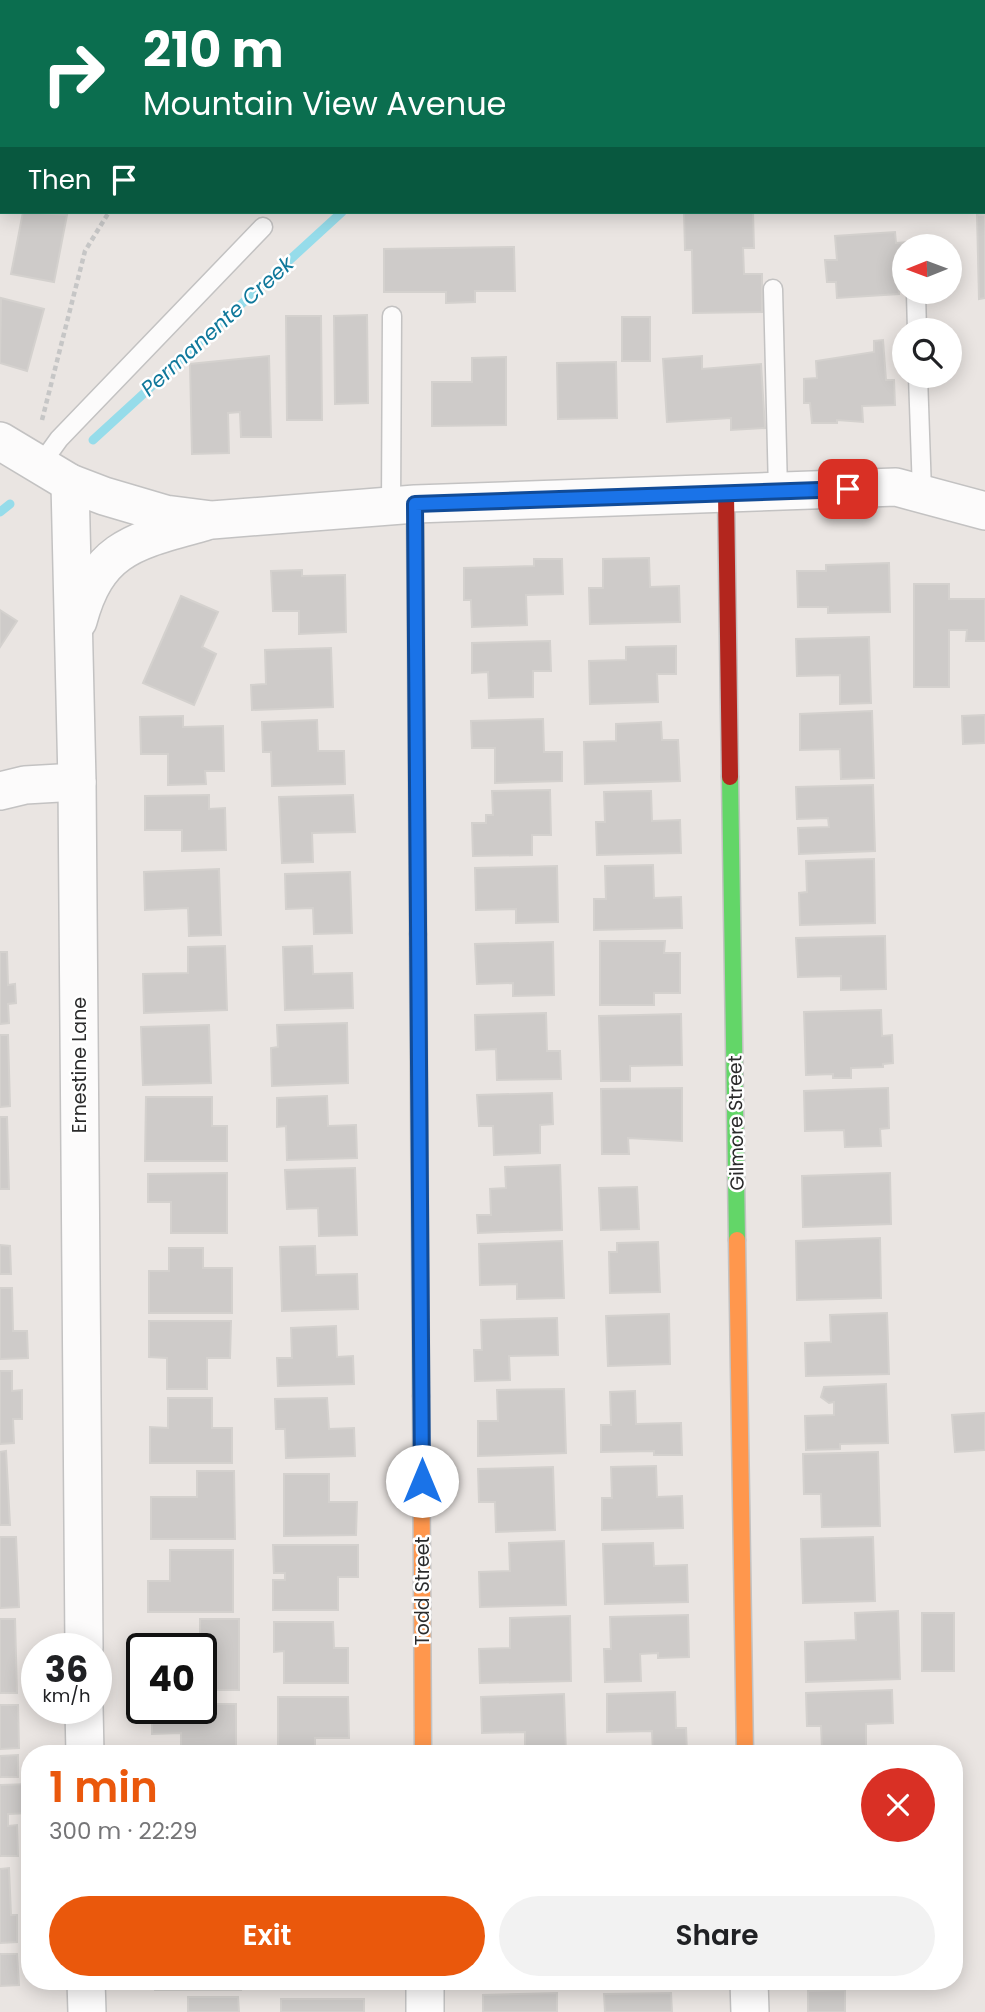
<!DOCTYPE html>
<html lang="en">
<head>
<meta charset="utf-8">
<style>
	body { margin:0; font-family:Poppins,sans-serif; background:#f2f2f2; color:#202124; height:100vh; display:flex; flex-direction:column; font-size:26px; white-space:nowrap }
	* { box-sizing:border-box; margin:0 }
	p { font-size:23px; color:#757577 }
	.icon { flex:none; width:38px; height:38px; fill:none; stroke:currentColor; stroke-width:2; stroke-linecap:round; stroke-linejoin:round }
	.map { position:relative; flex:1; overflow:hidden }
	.panel { position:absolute; left:21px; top:1745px; width:942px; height:245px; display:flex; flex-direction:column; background:#fff; border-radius:28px; box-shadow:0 4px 18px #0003 }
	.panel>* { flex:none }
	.top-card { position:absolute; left:0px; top:0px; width:985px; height:214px; box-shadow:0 4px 18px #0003; background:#0b6e4f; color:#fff; overflow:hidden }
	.needle { width:46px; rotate:269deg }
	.fabs { position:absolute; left:892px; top:234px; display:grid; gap:14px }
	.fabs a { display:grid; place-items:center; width:70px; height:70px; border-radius:50%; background:#fff; box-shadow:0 4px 18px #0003; font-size:35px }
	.speed { position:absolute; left:21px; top:1633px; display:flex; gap:14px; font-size:35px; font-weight:700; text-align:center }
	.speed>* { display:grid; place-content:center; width:91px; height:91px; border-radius:50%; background:#fff; box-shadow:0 4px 18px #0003; line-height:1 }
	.speed small { font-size:18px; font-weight:400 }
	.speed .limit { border:4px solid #111; border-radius:10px; background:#fff; color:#111 }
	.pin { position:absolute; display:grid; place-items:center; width:60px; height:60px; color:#fff; margin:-30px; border-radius:14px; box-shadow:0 4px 10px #0006 }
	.me { position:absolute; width:77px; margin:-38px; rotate:0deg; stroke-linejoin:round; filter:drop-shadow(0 0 5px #0008) }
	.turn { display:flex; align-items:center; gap:24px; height:147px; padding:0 28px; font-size:32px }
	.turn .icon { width:91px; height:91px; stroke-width:2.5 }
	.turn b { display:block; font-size:49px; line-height:60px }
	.then { display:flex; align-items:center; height:66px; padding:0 28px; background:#0003; gap:14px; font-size:26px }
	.round { display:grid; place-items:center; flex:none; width:74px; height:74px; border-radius:37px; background:#f2f2f2 }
	.headline { display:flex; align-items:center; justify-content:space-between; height:119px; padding:0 28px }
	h1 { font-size:42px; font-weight:600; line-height:52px; color:#ea580c }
	.button { display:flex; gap:14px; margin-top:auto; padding:14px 28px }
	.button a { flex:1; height:80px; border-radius:42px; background:#ea580c; color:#fff; font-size:28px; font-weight:600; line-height:80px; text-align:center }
	.button a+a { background:#f2f2f2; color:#202124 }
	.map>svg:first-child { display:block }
	.education { fill:#ece2d6 }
	.pitch { fill:#dbe8b9 }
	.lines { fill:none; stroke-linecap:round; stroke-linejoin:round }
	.stream { stroke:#96dcea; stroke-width:9 }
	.building { fill:#cecbc9; stroke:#d4d1ce; stroke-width:2 }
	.lane-casing { stroke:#c3c2c2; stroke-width:21 }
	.street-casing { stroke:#c3c2c2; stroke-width:40 }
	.fast-casing { stroke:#c3c2c2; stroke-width:19 }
	.slow-casing { stroke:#c3c2c2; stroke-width:19 }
	.jam-casing { stroke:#c3c2c2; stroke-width:19 }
	.path { stroke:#c6c6c6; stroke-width:4.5; stroke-dasharray:5 3.5; stroke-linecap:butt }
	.lane { stroke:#fcfbfb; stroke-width:18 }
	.street { stroke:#fcfbfb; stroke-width:37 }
	.fast { stroke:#63d668; stroke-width:16 }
	.slow { stroke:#ff974d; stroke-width:16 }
	.jam { stroke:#b3261e; stroke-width:16 }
	.route-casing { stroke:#114b97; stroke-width:18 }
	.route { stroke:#1a73e8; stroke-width:12 }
	.labels { text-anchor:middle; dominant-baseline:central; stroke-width:5; stroke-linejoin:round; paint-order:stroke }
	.street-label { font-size:19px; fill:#2b2b2b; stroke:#fff }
	.water-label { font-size:21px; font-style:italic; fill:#0f789b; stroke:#fff }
</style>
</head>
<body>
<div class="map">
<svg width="985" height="2012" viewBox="0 0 985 2012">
	<rect width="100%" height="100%" fill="#eae5e2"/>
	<path class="education" d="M 327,0 L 985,0 L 985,167 L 984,2 Z"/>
	<g class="pitch">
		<path d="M 0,0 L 308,0 L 308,2 L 2,2 L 2,150 Z"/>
		<rect x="354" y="0" width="337" height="2"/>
	</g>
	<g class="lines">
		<g class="stream">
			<path d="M 984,186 L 985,186"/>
			<path d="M 93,440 L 342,212"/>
			<path d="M 0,512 L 10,504"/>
		</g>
	</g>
	<g class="building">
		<path d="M 23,212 L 67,215 L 54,282 L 11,274 Z"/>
		<path d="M 684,212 L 753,212 L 754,248 L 743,248 L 744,274 L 762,274 L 762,312 L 693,313 L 692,250 L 685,250 Z"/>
		<path d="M 977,215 L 985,215 L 985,298 L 979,299 Z"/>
		<path d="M 895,232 L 896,243 L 921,241 L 921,247 L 905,247 L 905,279 L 898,280 L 899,294 L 837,298 L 836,282 L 827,282 L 825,260 L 837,260 L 835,236 Z"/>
		<path d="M 514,247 L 515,291 L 475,291 L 475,302 L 446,303 L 446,292 L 384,292 L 384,249 Z"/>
		<path d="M 1,298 L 44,309 L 27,371 L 0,363 Z"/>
		<path d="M 367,315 L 368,403 L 335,404 L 334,316 Z"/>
		<path d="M 286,316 L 321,316 L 322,420 L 287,420 Z"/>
		<rect x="622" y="317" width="28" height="44"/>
		<path d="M 883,340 L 886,380 L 894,380 L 895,405 L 862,406 L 863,422 L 837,420 L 837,423 L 812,423 L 810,403 L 804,403 L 804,379 L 817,378 L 816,361 L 874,352 L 874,341 Z"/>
		<path d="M 269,356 L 271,437 L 241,437 L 240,412 L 228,413 L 229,453 L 192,454 L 190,364 Z"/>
		<path d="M 702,356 L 702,369 L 761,364 L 765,428 L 731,430 L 731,418 L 667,422 L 663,359 Z"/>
		<path d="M 506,357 L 506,425 L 432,426 L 432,382 L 472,382 L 472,358 Z"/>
		<path d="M 616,362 L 617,418 L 558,419 L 557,363 Z"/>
		<path d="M 649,558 L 650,587 L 679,586 L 680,622 L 590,624 L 589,588 L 603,588 L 603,559 Z"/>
		<path d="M 534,559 L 562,559 L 563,594 L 526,595 L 527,625 L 472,627 L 471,600 L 464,600 L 464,568 L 534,566 Z"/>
		<path d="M 889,563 L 890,612 L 828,613 L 828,607 L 798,607 L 797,571 L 826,571 L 826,565 Z"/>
		<path d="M 302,570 L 302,576 L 345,575 L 346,632 L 299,634 L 299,611 L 273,611 L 271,571 Z"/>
		<path d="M 914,584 L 949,584 L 949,599 L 985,599 L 985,641 L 966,641 L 967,630 L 949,630 L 949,687 L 914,687 Z"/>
		<path d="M 181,596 L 218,612 L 202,647 L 216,654 L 194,705 L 143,683 Z"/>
		<path d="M 0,610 L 17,621 L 0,647 Z"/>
		<path d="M 869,637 L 871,703 L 840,704 L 840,675 L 797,676 L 796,639 Z"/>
		<path d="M 550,641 L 551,671 L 533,671 L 533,697 L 489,698 L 488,672 L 472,673 L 472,643 Z"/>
		<path d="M 676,646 L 676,674 L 657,674 L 658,702 L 590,704 L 589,661 L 626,660 L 626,647 Z"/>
		<path d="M 331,648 L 333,707 L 252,710 L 251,685 L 266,684 L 265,650 Z"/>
		<path d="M 872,711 L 874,778 L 841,779 L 840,749 L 800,750 L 800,714 Z"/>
		<path d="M 985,715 L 985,743 L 963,744 L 962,716 Z"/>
		<path d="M 183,716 L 183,727 L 223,726 L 224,771 L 205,771 L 206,784 L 168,785 L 168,754 L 141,754 L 140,717 Z"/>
		<path d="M 543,719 L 544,752 L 562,752 L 562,781 L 495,783 L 495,748 L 472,748 L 471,721 Z"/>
		<path d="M 317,720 L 318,751 L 344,751 L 345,784 L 272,786 L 271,752 L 263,752 L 262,722 Z"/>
		<path d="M 661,722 L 662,740 L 678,740 L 680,781 L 585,784 L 584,742 L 616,741 L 616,724 Z"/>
		<path d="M 873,785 L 875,851 L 799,854 L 798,828 L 829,827 L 828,818 L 797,819 L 796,787 Z"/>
		<path d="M 550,790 L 551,835 L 532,835 L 532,855 L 473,856 L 472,823 L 486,823 L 486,815 L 493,815 L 492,791 Z"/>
		<path d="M 651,791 L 652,821 L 680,820 L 681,853 L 597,855 L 596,822 L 605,822 L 604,792 Z"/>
		<path d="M 209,795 L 209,809 L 225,808 L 226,850 L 182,851 L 182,830 L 145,830 L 145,796 Z"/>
		<path d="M 353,795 L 355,832 L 312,833 L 313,862 L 282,863 L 279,797 Z"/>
		<path d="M 874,859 L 875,923 L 800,925 L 799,893 L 807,892 L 806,861 Z"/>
		<path d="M 653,865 L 654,898 L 681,897 L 682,928 L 594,930 L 594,899 L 606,899 L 605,866 Z"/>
		<path d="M 557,866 L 558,922 L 516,923 L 516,909 L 476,910 L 475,868 Z"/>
		<path d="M 219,869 L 221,935 L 189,936 L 188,908 L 145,910 L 144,872 Z"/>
		<path d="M 350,872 L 352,933 L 314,934 L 313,908 L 286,909 L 285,874 Z"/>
		<path d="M 885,936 L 886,989 L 841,990 L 841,976 L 798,977 L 796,938 Z"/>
		<path d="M 600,941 L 665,941 L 664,953 L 680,953 L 680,993 L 654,993 L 654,1005 L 600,1005 Z"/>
		<path d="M 553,942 L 554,995 L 513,996 L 513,983 L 477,984 L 475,944 Z"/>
		<path d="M 225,946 L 227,1010 L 144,1013 L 143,974 L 188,973 L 188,947 Z"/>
		<path d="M 312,946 L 313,974 L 352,973 L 353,1008 L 285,1010 L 283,947 Z"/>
		<path d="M 0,952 L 7,952 L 8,985 L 15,984 L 16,1003 L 8,1004 L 9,1023 L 0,1024 Z"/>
		<path d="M 881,1010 L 882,1036 L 892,1035 L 893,1063 L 883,1064 L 883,1067 L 851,1068 L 851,1078 L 833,1078 L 833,1074 L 806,1075 L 804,1012 Z"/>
		<path d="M 546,1013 L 547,1051 L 560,1051 L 561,1079 L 497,1080 L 496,1049 L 476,1050 L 475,1015 Z"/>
		<path d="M 681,1014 L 682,1065 L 630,1066 L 630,1081 L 601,1081 L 599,1016 Z"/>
		<path d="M 347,1023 L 348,1083 L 272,1086 L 271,1048 L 278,1047 L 277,1025 Z"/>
		<path d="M 209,1025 L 211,1083 L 143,1085 L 141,1027 Z"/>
		<path d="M 0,1035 L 8,1035 L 10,1106 L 0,1107 Z"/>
		<path d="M 682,1088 L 682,1141 L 628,1138 L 629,1154 L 602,1154 L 601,1089 Z"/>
		<path d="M 888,1088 L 889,1128 L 880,1129 L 881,1146 L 845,1147 L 844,1130 L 805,1131 L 804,1091 Z"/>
		<path d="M 552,1093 L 553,1124 L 540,1125 L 540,1153 L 494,1155 L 493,1126 L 479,1126 L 477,1095 Z"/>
		<path d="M 327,1096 L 328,1126 L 356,1125 L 357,1158 L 287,1160 L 286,1126 L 277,1127 L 277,1098 Z"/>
		<path d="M 146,1097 L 212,1097 L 212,1126 L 227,1126 L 227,1161 L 145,1161 Z"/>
		<path d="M 0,1117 L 7,1117 L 9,1189 L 0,1189 Z"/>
		<path d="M 560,1165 L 562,1230 L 478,1233 L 477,1215 L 491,1215 L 490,1189 L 506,1188 L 505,1167 Z"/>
		<path d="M 355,1168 L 357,1235 L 319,1236 L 318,1208 L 287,1209 L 285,1170 Z"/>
		<path d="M 227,1173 L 227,1233 L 171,1233 L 171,1202 L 148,1202 L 148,1174 Z"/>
		<path d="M 890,1173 L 891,1224 L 803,1227 L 802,1176 Z"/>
		<path d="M 637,1187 L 639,1229 L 601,1230 L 599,1188 Z"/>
		<path d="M 880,1238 L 881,1298 L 797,1300 L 796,1241 Z"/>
		<path d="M 562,1241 L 564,1298 L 517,1299 L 517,1284 L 480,1285 L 479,1244 Z"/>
		<path d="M 658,1242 L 660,1292 L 610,1293 L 609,1252 L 617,1252 L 617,1243 Z"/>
		<path d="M 0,1245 L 10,1246 L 11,1274 L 0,1274 Z"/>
		<path d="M 315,1246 L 316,1275 L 357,1274 L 358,1309 L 282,1311 L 280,1247 Z"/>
		<path d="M 169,1248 L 203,1248 L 203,1268 L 232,1268 L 232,1313 L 149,1313 L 149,1271 L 169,1271 Z"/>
		<path d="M 0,1288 L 12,1288 L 13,1331 L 27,1331 L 28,1358 L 0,1359 Z"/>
		<path d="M 887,1313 L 889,1374 L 806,1376 L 805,1343 L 831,1342 L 830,1315 Z"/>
		<path d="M 669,1314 L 670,1364 L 608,1366 L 606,1316 Z"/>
		<path d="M 557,1318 L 558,1355 L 509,1356 L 510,1380 L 475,1381 L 474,1350 L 482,1350 L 481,1320 Z"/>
		<path d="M 149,1321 L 231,1321 L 230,1358 L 207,1358 L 207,1389 L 167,1389 L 167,1358 L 149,1357 Z"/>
		<path d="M 336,1326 L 337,1357 L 353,1356 L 354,1384 L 278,1386 L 277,1358 L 292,1358 L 291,1328 Z"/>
		<path d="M 0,1371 L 12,1371 L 12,1391 L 22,1390 L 22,1419 L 13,1419 L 14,1443 L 0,1444 Z"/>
		<path d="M 886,1384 L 888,1443 L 840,1444 L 840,1449 L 806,1450 L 805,1416 L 834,1415 L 834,1402 L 829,1403 L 821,1397 L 824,1387 Z"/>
		<path d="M 564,1389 L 566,1453 L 478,1456 L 478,1421 L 498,1421 L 497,1390 Z"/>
		<path d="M 635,1391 L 636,1424 L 681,1423 L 682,1455 L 654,1455 L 654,1451 L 601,1452 L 601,1425 L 611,1425 L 610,1392 Z"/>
		<path d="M 168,1398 L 212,1398 L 212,1428 L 232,1428 L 232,1463 L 150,1463 L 150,1427 L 168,1428 Z"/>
		<path d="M 327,1398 L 329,1429 L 354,1428 L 355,1456 L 286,1458 L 285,1429 L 276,1429 L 275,1399 Z"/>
		<path d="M 985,1413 L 985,1450 L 955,1452 L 952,1415 Z"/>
		<path d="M 6,1451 L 10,1525 L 0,1525 L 0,1452 Z"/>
		<path d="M 878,1452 L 880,1526 L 822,1527 L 821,1494 L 804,1494 L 803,1454 Z"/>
		<path d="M 656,1466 L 657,1497 L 682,1496 L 683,1528 L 602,1530 L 602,1498 L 612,1498 L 611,1467 Z"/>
		<path d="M 553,1467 L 555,1530 L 496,1532 L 495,1502 L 479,1502 L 478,1469 Z"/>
		<path d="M 197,1471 L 234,1471 L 235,1539 L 151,1539 L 151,1497 L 197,1497 Z"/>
		<path d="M 284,1474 L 329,1474 L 329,1502 L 357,1502 L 356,1535 L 284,1536 Z"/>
		<path d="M 0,1537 L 16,1537 L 19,1607 L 0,1608 Z"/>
		<path d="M 873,1537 L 875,1601 L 803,1603 L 801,1539 Z"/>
		<path d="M 564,1541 L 566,1605 L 480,1607 L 479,1572 L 510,1571 L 509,1543 Z"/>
		<path d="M 653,1543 L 654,1566 L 687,1565 L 688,1602 L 605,1604 L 603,1544 Z"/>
		<path d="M 273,1545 L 358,1545 L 358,1577 L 338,1577 L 338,1610 L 273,1610 L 273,1580 L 285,1580 L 285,1573 L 274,1573 Z"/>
		<path d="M 170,1550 L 233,1550 L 233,1612 L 148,1612 L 148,1581 L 170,1581 Z"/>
		<path d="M 898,1611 L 900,1679 L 806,1682 L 805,1642 L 856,1640 L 855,1613 Z"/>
		<rect x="922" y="1613" width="32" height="58"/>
		<path d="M 688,1615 L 689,1657 L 658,1658 L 658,1653 L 640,1654 L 641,1681 L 605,1682 L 604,1649 L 611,1649 L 610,1617 Z"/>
		<path d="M 570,1616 L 571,1681 L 480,1683 L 479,1649 L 510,1648 L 510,1618 Z"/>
		<path d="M 0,1619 L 15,1619 L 17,1693 L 0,1693 Z"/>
		<path d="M 200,1619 L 239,1619 L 239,1690 L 201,1690 L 201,1648 L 149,1648 L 149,1644 L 200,1644 Z"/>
		<path d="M 274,1622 L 333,1622 L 334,1648 L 348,1648 L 348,1683 L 284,1683 L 284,1651 L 274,1652 Z"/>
		<path d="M 892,1690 L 893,1723 L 866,1724 L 866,1747 L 822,1748 L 821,1726 L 807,1726 L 806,1693 Z"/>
		<path d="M 675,1692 L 676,1728 L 686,1728 L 687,1754 L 653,1754 L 652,1731 L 607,1732 L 607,1694 Z"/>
		<path d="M 564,1694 L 566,1754 L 525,1754 L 525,1732 L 482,1733 L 481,1697 Z"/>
		<path d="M 278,1697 L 348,1697 L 349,1738 L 315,1738 L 315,1754 L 278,1754 Z"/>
		<path d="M 201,1704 L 236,1704 L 236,1754 L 181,1754 L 181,1733 L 152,1734 L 152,1708 L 201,1708 Z"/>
		<path d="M 0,1705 L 18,1705 L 19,1748 L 0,1749 Z"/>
		<path d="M 18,1755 L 18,1777 L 0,1777 L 0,1756 Z"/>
		<path d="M 30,1784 L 30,1813 L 8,1814 L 8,1826 L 17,1825 L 18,1856 L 0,1856 L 0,1785 Z"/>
		<path d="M 9,1868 L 11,1915 L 17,1915 L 17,1942 L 0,1943 L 0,1869 Z"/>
		<path d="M 0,1954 L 17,1954 L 19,1985 L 0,1986 Z"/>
		<rect x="155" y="1981" width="86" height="9"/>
		<rect x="287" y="1981" width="74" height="5"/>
		<path d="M 845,1990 L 845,2012 L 808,2012 L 808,1991 Z"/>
		<path d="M 557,1993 L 557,2012 L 483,2012 L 483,1995 Z"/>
		<path d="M 671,1993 L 672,2012 L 605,2012 L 604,1994 Z"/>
		<path d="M 188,1997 L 238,1997 L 239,2012 L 188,2012 Z"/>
		<rect x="281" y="1999" width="83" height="13"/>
	</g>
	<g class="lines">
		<defs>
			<g id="lane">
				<path d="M 773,289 L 778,491"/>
				<path d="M 916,293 L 917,331"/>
				<path d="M 918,376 L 922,492"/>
				<path d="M 41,464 L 59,439 L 263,227"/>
				<path d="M 391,506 L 392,316"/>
			</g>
			<g id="street">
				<path d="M 0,441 L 70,483 L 104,496 L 165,514 L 212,520 L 415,504 L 896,487 L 985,511"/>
				<path d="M 70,483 L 77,782 L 84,1648"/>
				<path d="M 78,621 C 98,546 136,541 204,522"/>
				<path d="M 0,791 L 25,785 L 77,782"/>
				<path d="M 84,1708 L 85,1754"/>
				<path d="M 86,1981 L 87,2012"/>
				<path d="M 425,1981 L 425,2012"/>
				<path d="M 749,1981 L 750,2012"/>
			</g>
			<g id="fast">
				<path d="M 730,777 L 737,1240"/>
				<path d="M 418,934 L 421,1396"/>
			</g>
			<g id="slow">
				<path d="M 415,504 L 418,934"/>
				<path d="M 737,1240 L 745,1754"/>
				<path d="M 421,1396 L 423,1754"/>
			</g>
			<path id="jam" d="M 726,493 L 730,777"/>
		</defs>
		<use href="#lane" class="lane-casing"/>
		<use href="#street" class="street-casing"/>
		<use href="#fast" class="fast-casing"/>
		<use href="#slow" class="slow-casing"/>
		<use href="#jam" class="jam-casing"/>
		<g class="path">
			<path d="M 311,0 L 312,2"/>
			<path d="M 0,159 L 2,158"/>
			<path d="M 42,420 L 85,251 L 109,212"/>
		</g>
		<use href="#lane" class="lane"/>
		<use href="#street" class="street"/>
		<use href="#fast" class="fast"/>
		<use href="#slow" class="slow"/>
		<use href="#jam" class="jam"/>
	</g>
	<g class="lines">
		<defs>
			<path id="route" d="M 422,1481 L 415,504 L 848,489"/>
		</defs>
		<use href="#route" class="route-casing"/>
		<use href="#route" class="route"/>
	</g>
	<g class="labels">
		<g class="street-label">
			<text transform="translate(79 1065) rotate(-90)">Ernestine Lane</text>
			<text transform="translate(736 1123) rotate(-91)">Gilmore Street</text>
			<text transform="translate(422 1591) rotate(-90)">Todd Street</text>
		</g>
		<g class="water-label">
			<text transform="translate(217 326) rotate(-42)">Permanente Creek</text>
		</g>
	</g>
</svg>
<div class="fabs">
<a><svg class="needle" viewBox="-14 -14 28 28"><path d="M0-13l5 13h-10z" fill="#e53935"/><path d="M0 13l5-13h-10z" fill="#757577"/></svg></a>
<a><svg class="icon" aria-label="search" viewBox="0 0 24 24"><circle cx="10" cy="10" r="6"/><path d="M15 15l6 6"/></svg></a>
</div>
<div class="speed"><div>36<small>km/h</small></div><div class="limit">40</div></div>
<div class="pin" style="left:848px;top:489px;background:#d93025"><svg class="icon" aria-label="arrive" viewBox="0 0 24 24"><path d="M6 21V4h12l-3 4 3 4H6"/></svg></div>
<svg class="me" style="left:422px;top:1481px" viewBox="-20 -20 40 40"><circle r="19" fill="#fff"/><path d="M0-13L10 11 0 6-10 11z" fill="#1a73e8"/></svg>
<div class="top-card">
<div class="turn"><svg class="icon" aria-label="right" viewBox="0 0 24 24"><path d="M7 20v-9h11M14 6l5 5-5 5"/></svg><div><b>210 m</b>Mountain View Avenue</div></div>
<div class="then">Then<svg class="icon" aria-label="arrive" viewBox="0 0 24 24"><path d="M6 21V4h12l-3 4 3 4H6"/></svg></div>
</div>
<section class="panel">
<div class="headline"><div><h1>1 min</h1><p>300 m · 22:29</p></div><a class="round" style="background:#d93025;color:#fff"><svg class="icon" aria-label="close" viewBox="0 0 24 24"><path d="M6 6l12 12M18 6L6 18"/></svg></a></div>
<div class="button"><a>Exit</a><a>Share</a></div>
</section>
</div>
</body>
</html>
